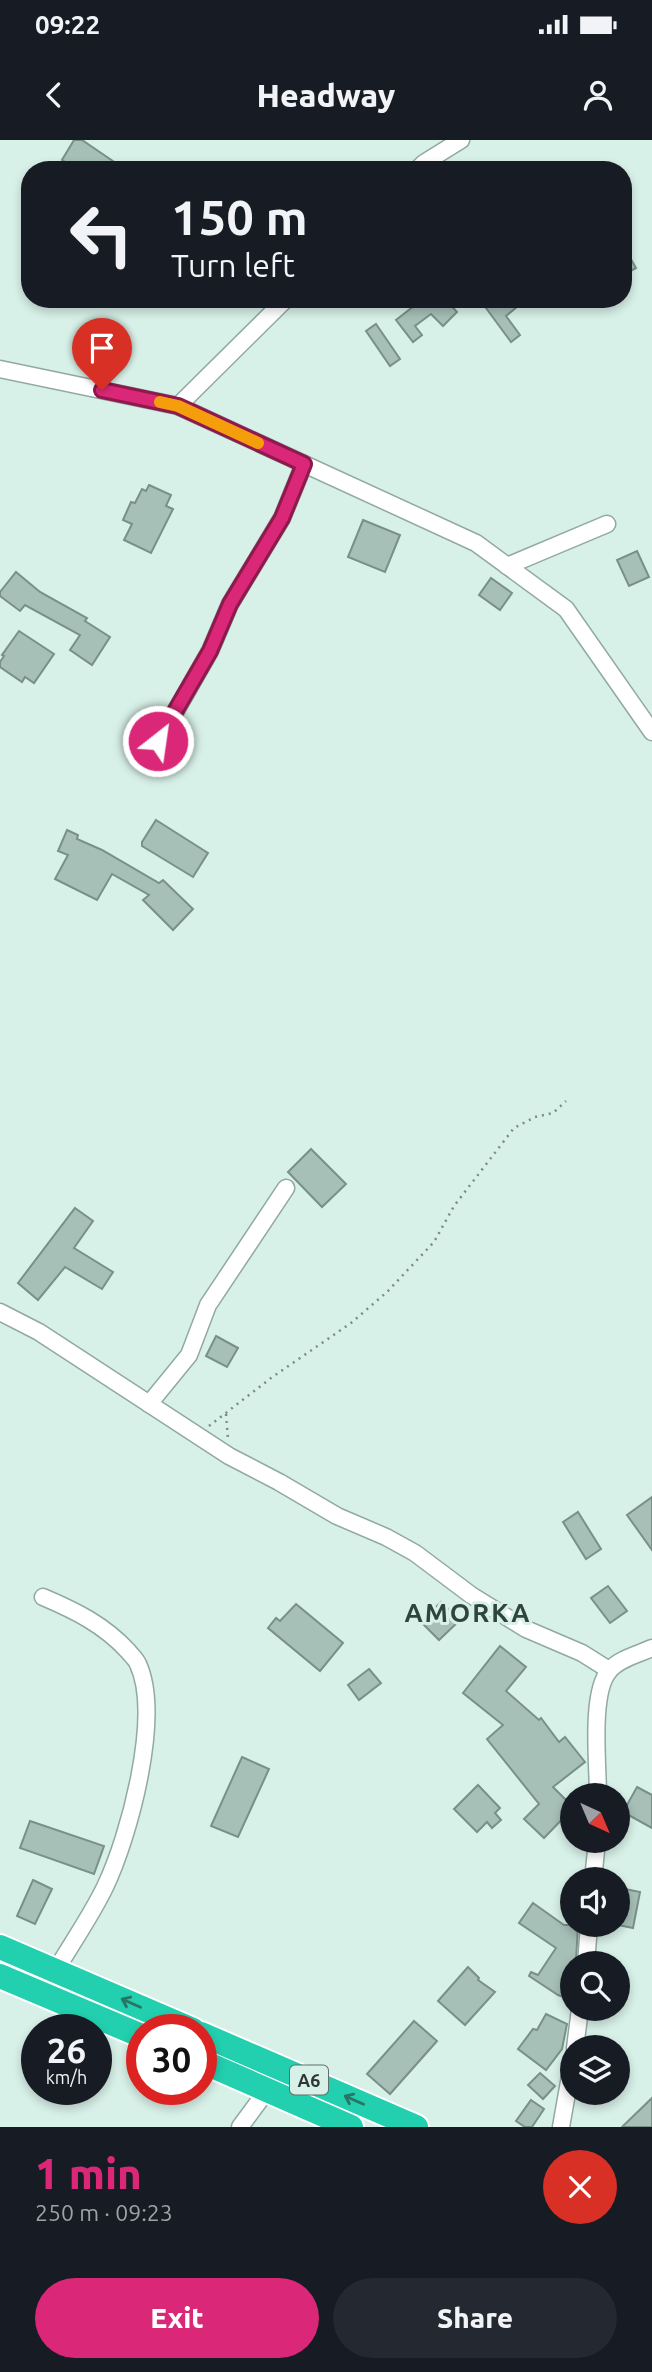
<!DOCTYPE html>
<html lang="en">
<head>
<meta charset="utf-8">
<style>
	body { margin:0; font-family:Ubuntu,sans-serif; background:#242831; color:#f1f3f6; height:100vh; display:flex; flex-direction:column; font-size:26px; white-space:nowrap }
	* { box-sizing:border-box; margin:0 }
	p { font-size:23px; color:#9ea1a6 }
	.icon { flex:none; width:38px; height:38px; fill:none; stroke:currentColor; stroke-width:2; stroke-linecap:round; stroke-linejoin:round }
	.map { position:relative; height:1987px; overflow:hidden }
	.drawer { display:flex; flex-direction:column; background:#171b24; flex:1 }
	.drawer>* { flex:none }
	.top-card { position:absolute; left:21px; top:21px; width:611px; height:147px; border-radius:28px; box-shadow:0 4px 10px #0003; background:#171b24; color:#f1f3f6; overflow:hidden }
	.needle { width:46px; rotate:136deg }
	.buttons { position:absolute; left:560px; top:1643px; display:grid; gap:14px }
	.buttons a { display:grid; place-items:center; width:70px; height:70px; border-radius:50%; background:#171b24; box-shadow:0 4px 10px #0003; font-size:35px }
	.speed { position:absolute; left:21px; top:1874px; display:flex; gap:14px; font-size:35px; font-weight:700; text-align:center }
	.speed>* { display:grid; place-content:center; width:91px; height:91px; border-radius:50%; background:#171b24; box-shadow:0 4px 10px #0003; line-height:1 }
	.speed small { font-size:18px; font-weight:400 }
	.speed .limit { border:10px solid #d22; background:#fff; color:#111 }
	.pin { position:absolute; display:grid; place-items:center; width:60px; height:60px; color:#fff; margin:-72px -30px; border-radius:50% 50% 50% 0; rotate:-45deg; box-shadow:0 0 7px #0007 }
	.pin .icon { rotate:45deg }
	.me { position:absolute; width:77px; margin:-38px; rotate:30deg; stroke-linejoin:round; filter:drop-shadow(0 0 5px #0008) }
	.turn { display:flex; align-items:center; gap:24px; height:147px; padding:0 35px; font-size:32px }
	.turn .icon { width:91px; height:91px; stroke-width:2.5 }
	.turn b { display:block; font-size:49px; line-height:60px }
	.round { display:grid; place-items:center; flex:none; width:74px; height:74px; border-radius:37px; background:#242831 }
	.overview { display:flex; align-items:center; justify-content:space-between; height:119px; padding:0 35px }
	h1 { font-size:42px; font-weight:800; line-height:52px; color:#db2777 }
	.primary-button { display:flex; gap:14px; margin-top:auto; padding:14px 35px }
	.primary-button a { flex:1; height:80px; border-radius:42px; background:#db2777; color:#fff; font-size:28px; font-weight:800; line-height:80px; text-align:center }
	.primary-button a+a { background:#242831; color:#f1f3f6 }
	.status { display:flex; justify-content:space-between; align-items:center; height:49px; padding:0 35px; background:#171b24; direction:ltr }
	.status svg { height:19px; fill:currentColor }
	header { display:flex; justify-content:space-between; align-items:center; height:91px; padding:0 35px; background:#171b24; font-size:32px; font-weight:800 }
	.map>svg:first-child { display:block }
	.building { fill:#a6bfb7; stroke:#799089; stroke-width:2 }
	.lines { fill:none; stroke-linecap:round; stroke-linejoin:round }
	.minor-casing { stroke:#91a9a2; stroke-width:19 }
	.highway-casing { stroke:#fff; stroke-width:28 }
	.path { stroke:#7b8b87; stroke-width:2.5; stroke-dasharray:2 5; stroke-linecap:butt }
	.minor { stroke:#fff; stroke-width:16 }
	.highway { stroke:#22cfae; stroke-width:24 }
	.oneway { stroke:#297465 }
	.route-casing { stroke:#8e194d; stroke-width:18 }
	.route { stroke:#db2777; stroke-width:12 }
	.slow { stroke:#f59e0b; stroke-width:12 }
	.labels { text-anchor:middle; dominant-baseline:central; stroke-width:6; stroke-linejoin:round; paint-order:stroke }
	.shield { fill:#d7f0e8; stroke:#616e6b; stroke-width:2 }
	.shield-label { font-size:18px; font-weight:bold; fill:#2e3735 }
	.district-label { font-size:26px; font-weight:bold; letter-spacing:2px; fill:#2f443f; stroke:#d7f0e8 }
</style>
</head>
<body>
<div class="status"><b>09:22</b><svg viewBox="0 0 49 12"><path d="M0 12V9h3v3zM5 12V6h3v6zM10 12V3h3v9zM15 12V0h3v12zM26 1h20v11H26zM47 4h2v5h-2z"/></svg></div>
<header><svg class="icon" aria-label="back" viewBox="0 0 24 24"><path d="M15 5l-7 7 7 7"/></svg>Headway<svg class="icon" aria-label="person" viewBox="0 0 24 24"><circle cx="12" cy="8" r="4"/><path d="M4 21q1-7 8-7t8 7"/></svg></header>
<div class="map">
<svg width="652" height="1987" viewBox="0 0 652 1987">
	<rect width="100%" height="100%" fill="#d7f0e8"/>
	<g class="building">
		<path d="M 74,0 L 82,0 L 126,30 L 79,30 L 62,20 Z"/>
		<path d="M 623,105 L 636,128 L 623,135 Z"/>
		<path d="M 423,159 L 445,159 L 457,172 L 443,186 L 431,174 L 415,186 L 422,195 L 413,202 L 396,180 Z"/>
		<path d="M 497,159 L 513,159 L 518,166 L 506,176 L 520,195 L 511,202 L 486,168 Z"/>
		<path d="M 376,184 L 400,219 L 390,226 L 366,191 Z"/>
		<path d="M 149,345 L 171,355 L 166,366 L 173,369 L 151,413 L 124,400 L 132,384 L 123,380 L 131,362 L 135,363 L 142,349 L 146,351 Z"/>
		<path d="M 363,380 L 400,395 L 385,432 L 348,417 Z"/>
		<path d="M 637,411 L 649,437 L 629,446 L 617,420 Z"/>
		<path d="M 16,432 L 40,452 L 87,478 L 85,481 L 110,497 L 92,525 L 70,510 L 80,495 L 25,465 L 20,471 L 0,456 L 0,452 Z"/>
		<path d="M 491,438 L 512,453 L 500,470 L 479,455 Z"/>
		<path d="M 19,491 L 54,514 L 34,543 L 25,537 L 22,542 L 0,527 L 0,522 L 4,516 L 2,515 Z"/>
		<path d="M 156,680 L 208,713 L 193,737 L 142,706 L 142,702 Z"/>
		<path d="M 67,690 L 78,695 L 77,699 L 102,710 L 159,743 L 163,740 L 193,769 L 173,790 L 143,760 L 149,755 L 112,734 L 97,760 L 55,739 L 68,715 L 58,711 Z"/>
		<path d="M 311,1009 L 346,1044 L 322,1067 L 288,1032 Z"/>
		<path d="M 75,1068 L 93,1081 L 74,1108 L 113,1132 L 102,1149 L 65,1127 L 38,1160 L 18,1143 Z"/>
		<path d="M 216,1196 L 238,1208 L 227,1227 L 206,1216 Z"/>
		<path d="M 652,1357 L 652,1410 L 627,1375 Z"/>
		<path d="M 578,1372 L 601,1409 L 586,1419 L 563,1382 Z"/>
		<path d="M 608,1446 L 627,1471 L 610,1483 L 591,1458 Z"/>
		<path d="M 441,1462 L 460,1480 L 439,1500 L 421,1482 Z"/>
		<path d="M 296,1464 L 343,1503 L 320,1531 L 268,1488 L 276,1478 L 280,1481 Z"/>
		<path d="M 500,1506 L 526,1527 L 506,1551 L 539,1580 L 541,1578 L 559,1602 L 565,1597 L 585,1622 L 553,1647 L 572,1666 L 572,1669 L 544,1698 L 524,1679 L 539,1664 L 487,1599 L 503,1585 L 463,1553 Z"/>
		<path d="M 369,1529 L 381,1543 L 359,1560 L 348,1545 Z"/>
		<path d="M 242,1617 L 269,1629 L 238,1697 L 211,1686 Z"/>
		<path d="M 478,1645 L 500,1668 L 495,1673 L 501,1680 L 492,1688 L 487,1682 L 477,1692 L 454,1669 Z"/>
		<path d="M 637,1647 L 652,1655 L 652,1688 L 623,1672 Z"/>
		<path d="M 30,1681 L 104,1706 L 94,1734 L 20,1708 Z"/>
		<path d="M 33,1740 L 52,1749 L 35,1784 L 17,1776 Z"/>
		<path d="M 620,1748 L 640,1752 L 633,1788 L 618,1785 Z"/>
		<path d="M 533,1763 L 564,1785 L 578,1785 L 576,1820 L 561,1843 L 572,1847 L 572,1860 L 558,1855 L 529,1836 L 531,1832 L 538,1835 L 556,1808 L 519,1783 Z"/>
		<path d="M 468,1827 L 479,1838 L 478,1840 L 495,1852 L 465,1885 L 438,1861 Z"/>
		<path d="M 546,1874 L 567,1884 L 562,1909 L 546,1930 L 518,1909 L 533,1889 L 537,1890 Z"/>
		<path d="M 414,1881 L 437,1901 L 390,1954 L 367,1934 Z"/>
		<path d="M 540,1933 L 555,1946 L 543,1959 L 528,1945 Z"/>
		<path d="M 652,1958 L 652,1987 L 622,1987 Z"/>
		<path d="M 531,1960 L 544,1969 L 532,1987 L 525,1987 L 516,1981 Z"/>
	</g>
	<g class="lines">
		<defs>
			<g id="minor">
				<path d="M 417,30 L 424,23 L 461,0"/>
				<path d="M 0,229 L 178,266 L 476,403 L 566,469 L 652,592"/>
				<path d="M 178,266 L 286,159"/>
				<path d="M 507,426 L 607,384"/>
				<path d="M 158,602 L 210,511 L 230,464 L 282,378 L 304,324"/>
				<path d="M 0,1172 L 39,1192 L 229,1316 L 279,1342 L 337,1376 L 386,1397 L 415,1413 L 471,1455 L 526,1489 L 582,1513 L 609,1530"/>
				<path d="M 149,1264 L 189,1215 L 208,1165 L 286,1048"/>
				<path d="M 43,1457 C 76,1471 104,1485 128,1511 C 131,1515 136,1519 138,1524 C 162,1576 129,1697 105,1747 C 91,1776 72,1803 56,1830"/>
				<path d="M 598,1656 C 598,1625 590,1553 609,1531 C 618,1519 639,1514 652,1508"/>
				<path d="M 593,1740 L 597,1701"/>
				<path d="M 586,1824 L 589,1785"/>
				<path d="M 575,1908 L 580,1869"/>
				<path d="M 240,1987 L 268,1949"/>
				<path d="M 561,1987 L 572,1925"/>
			</g>
			<g id="highway">
				<path d="M 0,1807 L 193,1890"/>
				<path d="M 0,1836 L 142,1896"/>
				<path d="M 201,1894 L 416,1987"/>
				<path d="M 201,1921 L 351,1987"/>
			</g>
		</defs>
		<use href="#minor" class="minor-casing"/>
		<use href="#highway" class="highway-casing"/>
		<g class="path">
			<path d="M 226,1274 L 228,1299"/>
			<path d="M 209,1286 L 271,1238 L 351,1183 L 387,1152 L 434,1102 L 454,1066 L 514,988 L 535,977 L 553,973 L 566,961"/>
		</g>
		<use href="#minor" class="minor"/>
		<use href="#highway" class="highway"/>
	</g>
	<defs><path id="oneway-shaft" d="M-6 0H5M1.5-3L5.5 0L1.5 3" fill="none" stroke-width="1.6" stroke-linecap="round" stroke-linejoin="round" transform="scale(1.75)"/></defs>
	<g class="oneway">
		<use href="#oneway-shaft" transform="translate(131 1863) rotate(-156)"/>
		<use href="#oneway-shaft" transform="translate(354 1960) rotate(-156)"/>
	</g>
	<g class="lines">
		<defs>
			<path id="route" d="M 102,250 L 178,266 L 304,324 L 282,378 L 230,464 L 210,511 L 158,601"/>
		</defs>
		<use href="#route" class="route-casing"/>
		<use href="#route" class="route"/>
		<path class="slow" d="M 160,262 L 178,266 L 258,303"/>
	</g>
	<g class="labels">
		<rect class="shield" x="290" y="1925.5" width="38" height="29" rx="5"/>
		<g class="shield-label">
			<text x="309" y="1940">A6</text>
		</g>
		<g class="district-label">
			<text x="468" y="1472">AMORKA</text>
		</g>
	</g>
</svg>
<div class="buttons">
<a><svg class="needle" viewBox="-14 -14 28 28"><path d="M0-13l5 13h-10z" fill="#e53935"/><path d="M0 13l5-13h-10z" fill="#9ea1a6"/></svg></a>
<a><svg class="icon" aria-label="sound" viewBox="0 0 24 24"><path d="M4 9h4l5-4v14l-5-4H4zM17 9q2 3 0 6"/></svg></a>
<a><svg class="icon" aria-label="search" viewBox="0 0 24 24"><circle cx="10" cy="10" r="6"/><path d="M15 15l6 6"/></svg></a>
<a><svg class="icon" aria-label="layers" viewBox="0 0 24 24"><path d="M12 4l9 5-9 5-9-5zM3 14l9 5 9-5"/></svg></a>
</div>
<div class="speed"><div>26<small>km/h</small></div><div class="limit">30</div></div>
<div class="pin" style="left:102px;top:250px;background:#d93025"><svg class="icon" aria-label="arrive" viewBox="0 0 24 24"><path d="M6 21V4h12l-3 4 3 4H6"/></svg></div>
<svg class="me" style="left:158px;top:601px" viewBox="-20 -20 40 40"><circle r="17" fill="#db2777" stroke="#fff" stroke-width="3"/><path d="M0-11L8 9 0 5-8 9z" fill="#fff"/></svg>
<div class="top-card">
<div class="turn"><svg class="icon" aria-label="left" viewBox="0 0 24 24"><path d="M17 20v-9H6M10 6l-5 5 5 5"/></svg><div><b>150 m</b>Turn left</div></div>
</div>
</div>
<section class="drawer">
<div class="overview"><div><h1>1 min</h1><p>250 m · 09:23</p></div><a class="round" style="background:#d93025;color:#fff"><svg class="icon" aria-label="close" viewBox="0 0 24 24"><path d="M6 6l12 12M18 6L6 18"/></svg></a></div>
<div class="primary-button"><a>Exit</a><a>Share</a></div>
</section>
</body>
</html>
